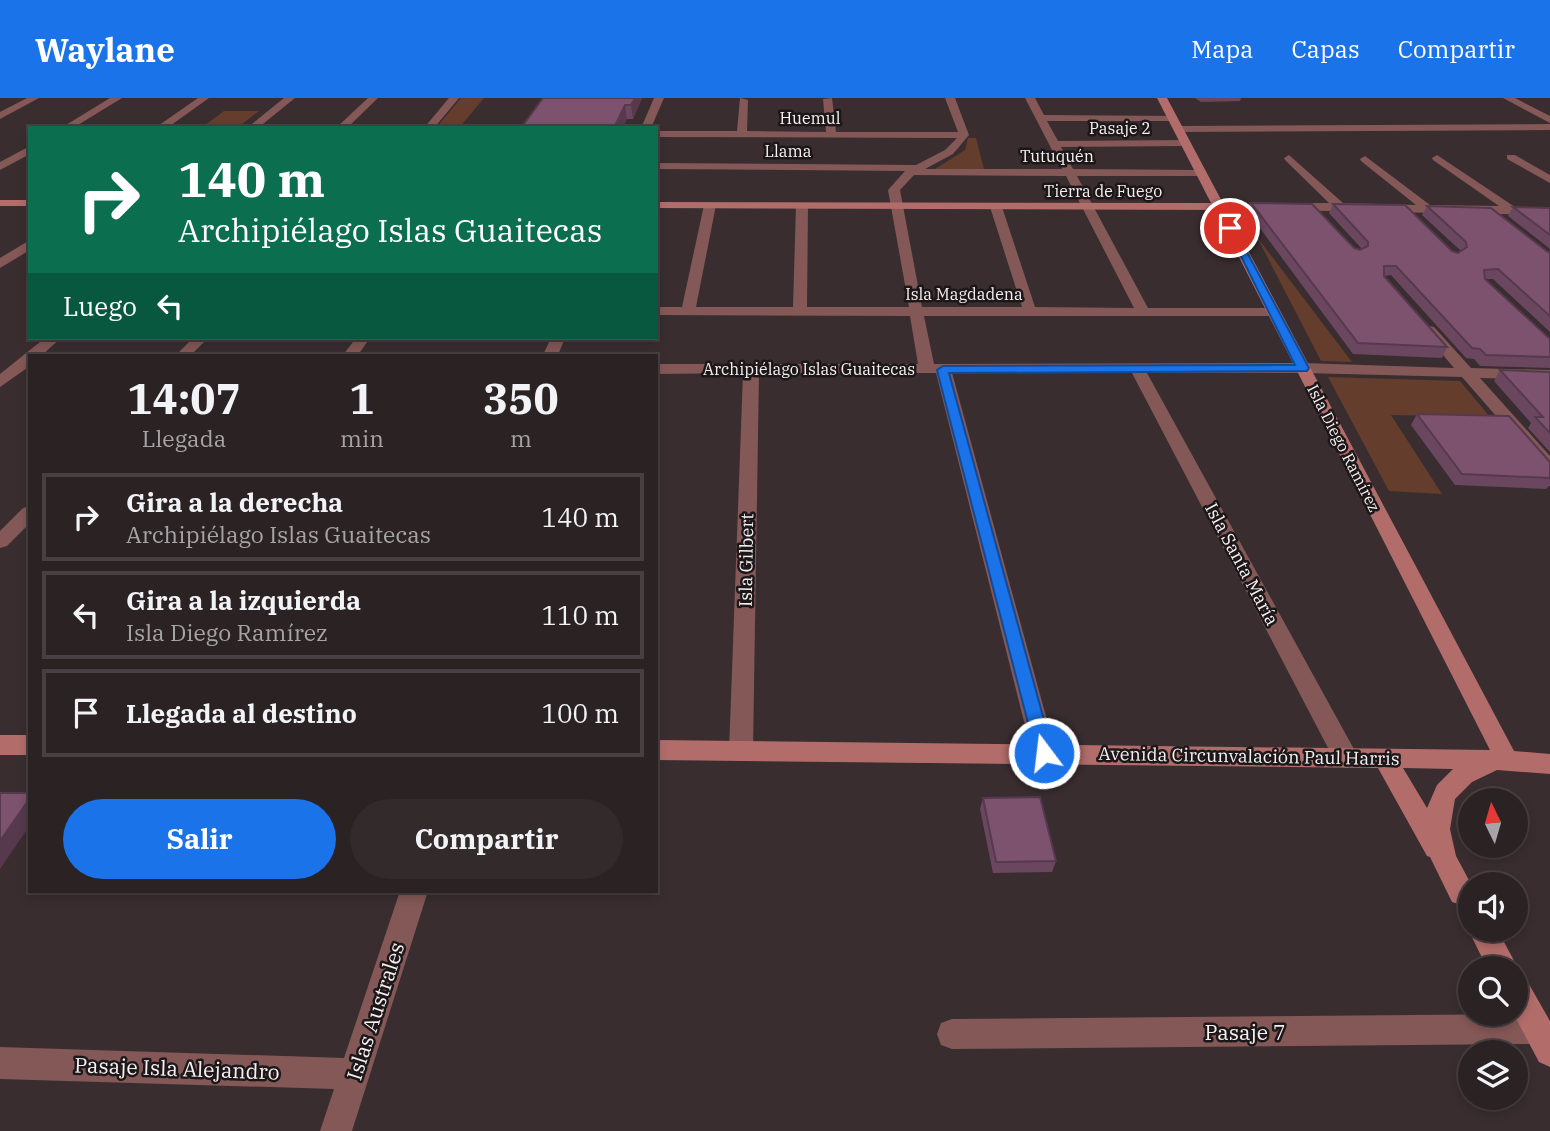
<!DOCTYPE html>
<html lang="es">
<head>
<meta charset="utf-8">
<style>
	body { margin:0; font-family:"IBM Plex Serif",serif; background:#332a2c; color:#f1f3f6; height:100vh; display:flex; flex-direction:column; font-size:26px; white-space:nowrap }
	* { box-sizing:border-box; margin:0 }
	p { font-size:23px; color:#a6a4a6 }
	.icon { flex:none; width:38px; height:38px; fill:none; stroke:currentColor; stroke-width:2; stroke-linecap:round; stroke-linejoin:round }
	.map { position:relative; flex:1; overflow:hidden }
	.drawer { position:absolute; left:28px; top:256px; width:630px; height:539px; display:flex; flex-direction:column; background:#2b2224; border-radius:0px; box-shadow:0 4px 10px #0003,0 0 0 2px #473f41 }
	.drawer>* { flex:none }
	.top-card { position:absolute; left:28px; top:28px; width:630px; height:214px; border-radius:0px; box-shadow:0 4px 10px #0003,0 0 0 2px #473f41; background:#0b6e4f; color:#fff; overflow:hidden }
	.needle { width:46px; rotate:355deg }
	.controls { position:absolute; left:1458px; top:690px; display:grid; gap:14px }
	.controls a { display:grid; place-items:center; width:70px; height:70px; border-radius:50%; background:#2b2224; box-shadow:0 4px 10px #0003,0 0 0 2px #473f41; font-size:35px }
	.pin { position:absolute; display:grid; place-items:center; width:60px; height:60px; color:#fff; margin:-30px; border:4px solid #fff; border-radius:50%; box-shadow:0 2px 7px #0007 }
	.me { position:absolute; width:77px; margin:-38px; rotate:345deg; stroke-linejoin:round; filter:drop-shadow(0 0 5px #0008) }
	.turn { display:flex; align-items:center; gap:24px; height:147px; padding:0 35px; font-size:32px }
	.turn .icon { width:91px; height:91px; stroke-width:2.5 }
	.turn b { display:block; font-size:49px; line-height:60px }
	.then { display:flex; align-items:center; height:66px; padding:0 35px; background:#0003; gap:14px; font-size:26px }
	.eta { display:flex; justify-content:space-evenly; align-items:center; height:119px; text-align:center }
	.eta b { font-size:42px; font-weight:700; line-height:49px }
	.action { display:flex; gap:14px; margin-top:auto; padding:14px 35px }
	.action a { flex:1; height:80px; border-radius:42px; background:#1a73e8; color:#fff; font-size:28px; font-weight:700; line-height:80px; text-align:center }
	.action a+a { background:#332a2c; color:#f1f3f6 }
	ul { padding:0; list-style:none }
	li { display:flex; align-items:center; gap:21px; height:88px; margin:0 14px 10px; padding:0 21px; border:4px solid #473f41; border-radius:0px }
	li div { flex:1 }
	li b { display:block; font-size:26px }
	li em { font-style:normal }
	header { display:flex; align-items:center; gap:42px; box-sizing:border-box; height:98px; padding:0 35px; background:#1a73e8; color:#fff }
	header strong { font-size:33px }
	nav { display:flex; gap:38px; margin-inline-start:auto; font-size:24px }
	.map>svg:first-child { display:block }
	.green { fill:#643d2d }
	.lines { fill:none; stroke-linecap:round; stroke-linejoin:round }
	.street { fill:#845856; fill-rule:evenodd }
	.secondary { fill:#b26d6b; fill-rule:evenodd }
	.wall { fill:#6b475f }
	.shaded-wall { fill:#57394e }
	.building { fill:#7c526f; stroke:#57394e; stroke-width:2 }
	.route { fill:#1a73e8; stroke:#114b97; stroke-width:2 }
	.labels { text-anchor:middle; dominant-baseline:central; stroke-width:5; stroke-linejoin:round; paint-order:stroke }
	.far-street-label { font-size:16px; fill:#f7eff1; stroke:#1c1718 }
	.street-label { font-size:18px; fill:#f7eff1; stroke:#1c1718 }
	.near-street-label { font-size:21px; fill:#f7eff1; stroke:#1c1718 }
</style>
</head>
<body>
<header>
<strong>Waylane</strong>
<nav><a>Mapa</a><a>Capas</a><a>Compartir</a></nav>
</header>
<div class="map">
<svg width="1550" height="1033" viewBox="0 0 1550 1033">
	<rect width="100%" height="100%" fill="#392d30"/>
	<g class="green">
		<path d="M 461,0 L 484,0 L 459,30 L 436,30 Z"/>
		<path d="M 224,13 L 259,13 L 237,30 L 201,30 Z"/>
		<path d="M 968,40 L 976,40 L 984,71 L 935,71 L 965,52 Z"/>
		<path d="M 1257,139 L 1352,264 L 1321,263 Z"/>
		<path d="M 1328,279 L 1460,283 L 1490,319 L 1391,317 L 1442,396 L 1389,393 Z"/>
	</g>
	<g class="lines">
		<g class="street">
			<path d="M 27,0 L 39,0 L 0,21 L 0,14 Z"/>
			<path d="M 110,0 L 122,0 L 73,30 L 61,30 Z"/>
			<path d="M 198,0 L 209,0 L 167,30 L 155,30 Z"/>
			<path d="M 284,0 L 295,0 L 258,30 L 247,30 Z"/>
			<path d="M 368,0 L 378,0 L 347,30 L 336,30 Z"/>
			<path d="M 449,0 L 459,0 L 434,30 L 424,30 Z"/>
			<path d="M 654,0 L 664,0 L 651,30 L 641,30 Z"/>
			<path d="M 740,0 L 748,2 L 747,33 L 826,34 L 823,1 L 832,0 L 836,34 L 958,34 L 945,0 L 955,0 L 969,37 L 953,56 L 925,71 L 1062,71 L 1025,0 L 1035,0 L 1044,17 L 1176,18 L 1176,22 L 1173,23 L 1047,23 L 1058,43 L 1186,42 L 1191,45 L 1186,48 L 1061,49 L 1073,71 L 1202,72 L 1207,75 L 1202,78 L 1077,78 L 1148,210 L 1272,210 L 1279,214 L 1272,218 L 924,218 L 934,266 L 1303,265 L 1454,270 L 1422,232 L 1429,228 L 1434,229 L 1471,270 L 1550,272 L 1550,282 L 1480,280 L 1550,358 L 1550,374 L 1544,373 L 1462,279 L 1303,275 L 1147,275 L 1355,653 L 1358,660 L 1355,667 L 1346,670 L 1337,667 L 1132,275 L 952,275 L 1056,655 L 1053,662 L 1044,665 L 1035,662 L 1032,655 L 936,275 L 759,275 L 753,653 L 750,660 L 741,663 L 732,660 L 729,653 L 743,275 L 656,276 L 656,266 L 918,266 L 910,218 L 656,217 L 656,209 L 682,209 L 704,107 L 710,104 L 716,107 L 696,209 L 793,209 L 796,108 L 802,105 L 808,108 L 807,209 L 909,209 L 888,92 L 905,73 L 656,71 L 656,65 L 916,67 L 945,52 L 957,40 L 656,39 L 656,33 L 737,33 ZM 914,77 L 1066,78 L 1134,210 L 1035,209 L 1002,109 L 996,106 L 990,109 L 1022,209 L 922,209 L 900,92 Z"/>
			<path d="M 1503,0 L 1515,0 L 1550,18 L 1550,25 Z"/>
			<path d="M 1550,26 L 1550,32 L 1178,34 L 1173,31 L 1178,28 Z"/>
			<path d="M 30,48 L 30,56 L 0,72 L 0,64 Z"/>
			<path d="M 1289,57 L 1343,105 L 1416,107 L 1361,63 L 1360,61 L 1365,58 L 1430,107 L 1499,108 L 1433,62 L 1432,60 L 1437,57 L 1515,109 L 1550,109 L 1550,117 L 1215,111 L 1213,109 L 1219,106 L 1329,105 L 1285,62 L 1284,60 Z"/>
			<path d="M 1507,57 L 1515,57 L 1550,77 L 1550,85 L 1507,61 Z"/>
			<path d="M 30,142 L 30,152 L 0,170 L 0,160 Z"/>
			<path d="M 45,240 L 61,240 L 42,257 L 30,257 L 30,268 L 0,289 L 0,276 Z"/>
			<path d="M 193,240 L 208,240 L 191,257 L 176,257 Z"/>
			<path d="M 356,240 L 370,240 L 358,257 L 343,257 Z"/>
			<path d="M 551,240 L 565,240 L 558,257 L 543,257 Z"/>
			<path d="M 30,408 L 30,425 L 7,448 L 0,450 L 0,433 L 23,410 Z"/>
			<path d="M 400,793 L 428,793 L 352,1033 L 320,1033 L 334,991 L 0,981 L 0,949 L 344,960 Z"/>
			<path d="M 1538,916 L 1550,923 L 1549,942 L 1538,946 L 952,951 L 941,947 L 937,936 L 941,925 L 952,921 Z"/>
		</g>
		<g class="secondary">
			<path d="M 1157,0 L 1167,0 L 1514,653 L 1550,656 L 1550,676 L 1497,672 L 1472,684 L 1455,701 L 1450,731 L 1456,758 L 1471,786 L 1470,804 L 1462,807 L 1452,804 L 1430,759 L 1427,758 L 1378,670 L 656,662 L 656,642 L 1490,652 L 1215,112 L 656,110 L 656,104 L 1211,105 ZM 1403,670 L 1453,671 L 1437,687 L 1427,710 Z"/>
			<rect x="0" y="102" width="30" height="6"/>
			<rect x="0" y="637" width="30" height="20"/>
			<path d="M 1470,826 L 1470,831 L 1497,831 L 1518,870 L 1516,875 L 1516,870 L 1487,870 L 1468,831 Z"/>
			<path d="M 1516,876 L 1526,881 L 1550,923 L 1550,969 L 1539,964 L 1513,915 L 1516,915 Z"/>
		</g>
	</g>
	<g class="wall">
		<path d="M 642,0 L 633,21 L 627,21 L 622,30 L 521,30 Z"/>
		<path d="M 1195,0 L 1241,0 L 1240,3 L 1201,4 Z"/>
		<path d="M 1251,105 L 1360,152 L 1362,151 L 1329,115 L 1333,106 L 1458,155 L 1461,153 L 1422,117 L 1427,108 L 1548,154 L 1550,154 L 1550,234 L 1493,181 L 1485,181 L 1550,241 L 1550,270 L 1480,268 L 1474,261 L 1466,260 L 1391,177 L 1384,178 L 1447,249 L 1442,260 L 1353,256 L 1248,114 Z"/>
		<path d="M 1513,109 L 1550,110 L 1550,151 L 1508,118 Z"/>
		<path d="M 1500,272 L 1550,274 L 1550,354 L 1528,330 L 1531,325 L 1494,283 Z"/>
		<path d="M 1417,316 L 1550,364 L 1550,388 L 1549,388 L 1546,391 L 1455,387 L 1411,327 Z"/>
		<path d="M 983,700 L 1056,763 L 1052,774 L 993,775 L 980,711 Z"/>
	</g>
	<g class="shaded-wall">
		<path d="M 635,0 L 642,0 L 633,21 L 631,7 Z"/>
		<path d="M 625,7 L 627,21 L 622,30 L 614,30 Z"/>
		<path d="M 30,700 L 30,727 L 0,771 L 0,743 Z"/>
	</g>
	<g class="building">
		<path d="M 543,0 L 635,0 L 631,7 L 625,7 L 614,30 L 521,30 Z"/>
		<path d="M 1251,105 L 1312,106 L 1354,150 L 1360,152 L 1368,148 L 1368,144 L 1333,106 L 1405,107 L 1452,153 L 1458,155 L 1467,149 L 1466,144 L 1427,108 L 1491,110 L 1548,154 L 1550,154 L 1550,218 L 1498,171 L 1484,172 L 1485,181 L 1550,241 L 1550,259 L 1486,257 L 1480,251 L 1472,250 L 1396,168 L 1384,168 L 1384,178 L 1447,249 L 1358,245 Z"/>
		<path d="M 1513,109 L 1550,110 L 1550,137 Z"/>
		<path d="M 1500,272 L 1550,274 L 1550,335 L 1535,319 L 1543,319 Z"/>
		<path d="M 1417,316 L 1509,318 L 1550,364 L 1550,380 L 1462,376 Z"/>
		<path d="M 0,695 L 30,695 L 30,700 L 0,743 Z"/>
		<path d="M 1040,699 L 1056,763 L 996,764 L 983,700 Z"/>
	</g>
	<path class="route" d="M 1226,128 L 1234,130 L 1309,270 L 1307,273 L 949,275 L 1053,655 L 1050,660 L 1044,662 L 1037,660 L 937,272 L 943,268 L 1295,267 Z"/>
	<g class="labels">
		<g class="far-street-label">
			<text x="810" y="20">Huemul</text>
			<text x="1120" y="30">Pasaje 2</text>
			<text x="788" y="53">Llama</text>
			<text x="1057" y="58">Tutuquén</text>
			<text x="1103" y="93">Tierra de Fuego</text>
			<text x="964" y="196">Isla Magdadena</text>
			<text x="809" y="271">Archipiélago Islas Guaitecas</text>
			<text transform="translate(1344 350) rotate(63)">Isla Diego Ramírez</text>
		</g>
		<g class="street-label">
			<text transform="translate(746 462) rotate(-89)">Isla Gilbert</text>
			<text transform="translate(1242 466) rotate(62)">Isla Santa María</text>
			<text transform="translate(1249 658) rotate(1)">Avenida Circunvalación Paul Harris</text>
		</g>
		<g class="near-street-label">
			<text transform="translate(375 913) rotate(-72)">Islas Australes</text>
			<text x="1245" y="934">Pasaje 7</text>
			<text transform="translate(177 970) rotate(2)">Pasaje Isla Alejandro</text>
		</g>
	</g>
</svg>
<div class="controls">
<a><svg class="needle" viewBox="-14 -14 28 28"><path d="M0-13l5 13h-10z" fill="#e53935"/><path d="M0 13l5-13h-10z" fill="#a6a4a6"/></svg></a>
<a><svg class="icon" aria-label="sound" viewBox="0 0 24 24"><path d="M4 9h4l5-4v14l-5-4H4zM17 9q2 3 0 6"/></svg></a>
<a><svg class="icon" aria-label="search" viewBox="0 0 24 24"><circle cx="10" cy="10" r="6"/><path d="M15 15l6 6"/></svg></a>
<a><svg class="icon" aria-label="layers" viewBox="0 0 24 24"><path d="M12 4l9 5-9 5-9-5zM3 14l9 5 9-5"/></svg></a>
</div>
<div class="pin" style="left:1230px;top:130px;background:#d93025"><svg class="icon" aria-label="arrive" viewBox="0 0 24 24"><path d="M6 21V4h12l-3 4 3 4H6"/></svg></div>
<svg class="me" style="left:1044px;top:655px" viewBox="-20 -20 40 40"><circle r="17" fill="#1a73e8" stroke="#fff" stroke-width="3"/><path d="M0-11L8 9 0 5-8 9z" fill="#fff"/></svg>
<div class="top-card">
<div class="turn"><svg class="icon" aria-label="right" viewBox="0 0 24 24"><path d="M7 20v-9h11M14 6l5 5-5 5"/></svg><div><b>140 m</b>Archipiélago Islas Guaitecas</div></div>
<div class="then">Luego<svg class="icon" aria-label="left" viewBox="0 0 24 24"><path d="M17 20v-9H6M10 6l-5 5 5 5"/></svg></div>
</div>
<section class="drawer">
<div class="eta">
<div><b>14:07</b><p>Llegada</p></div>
<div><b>1</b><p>min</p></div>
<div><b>350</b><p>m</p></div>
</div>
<ul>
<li><svg class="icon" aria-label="right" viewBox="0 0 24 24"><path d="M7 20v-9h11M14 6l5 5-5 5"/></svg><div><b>Gira a la derecha</b><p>Archipiélago Islas Guaitecas</p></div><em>140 m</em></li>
<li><svg class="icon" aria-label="left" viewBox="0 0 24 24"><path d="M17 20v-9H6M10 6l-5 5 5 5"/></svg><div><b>Gira a la izquierda</b><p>Isla Diego Ramírez</p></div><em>110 m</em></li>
<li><svg class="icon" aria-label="arrive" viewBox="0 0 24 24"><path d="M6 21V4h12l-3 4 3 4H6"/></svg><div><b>Llegada al destino</b></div><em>100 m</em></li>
</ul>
<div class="action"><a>Salir</a><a>Compartir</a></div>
</section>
</div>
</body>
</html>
